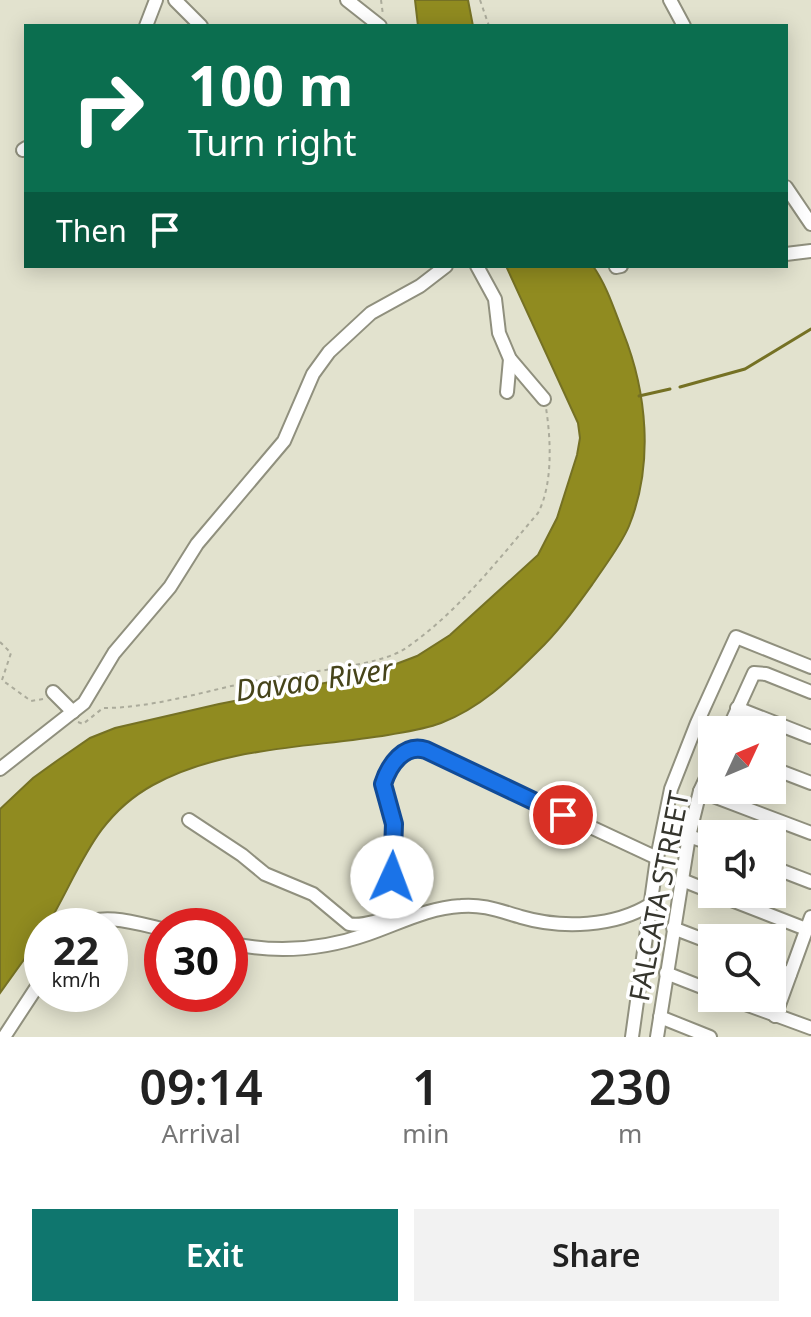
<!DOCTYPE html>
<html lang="en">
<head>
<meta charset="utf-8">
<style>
	body { margin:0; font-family:"Noto Sans",sans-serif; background:#f2f2f2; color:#222; height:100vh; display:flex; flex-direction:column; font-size:30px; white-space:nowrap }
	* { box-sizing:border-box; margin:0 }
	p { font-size:26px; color:#767676 }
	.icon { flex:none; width:44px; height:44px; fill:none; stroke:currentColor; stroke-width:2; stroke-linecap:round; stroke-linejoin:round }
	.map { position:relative; height:1037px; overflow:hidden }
	.details { display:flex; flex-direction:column; background:#fff; flex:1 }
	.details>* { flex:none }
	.top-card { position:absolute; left:24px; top:24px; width:764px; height:244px; border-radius:0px; box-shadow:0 4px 20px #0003; background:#0b6e4f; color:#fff; overflow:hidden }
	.needle { width:52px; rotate:46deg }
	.tools { position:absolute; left:698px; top:716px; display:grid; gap:16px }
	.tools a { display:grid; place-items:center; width:88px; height:88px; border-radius:0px; background:#fff; box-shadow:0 4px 20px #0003; font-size:40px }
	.speed { position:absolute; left:24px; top:908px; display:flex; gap:16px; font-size:40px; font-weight:700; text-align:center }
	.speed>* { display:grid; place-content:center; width:104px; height:104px; border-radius:50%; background:#fff; box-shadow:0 4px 20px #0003; line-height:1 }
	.speed small { font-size:20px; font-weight:400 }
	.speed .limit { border:12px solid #d22; background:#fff; color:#111 }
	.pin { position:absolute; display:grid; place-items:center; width:68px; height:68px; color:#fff; margin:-34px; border:4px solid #fff; border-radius:50%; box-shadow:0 2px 8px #0007 }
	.me { position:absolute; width:88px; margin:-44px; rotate:2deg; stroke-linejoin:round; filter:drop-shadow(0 0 6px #0008) }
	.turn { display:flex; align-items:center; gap:28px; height:168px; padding:0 32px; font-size:36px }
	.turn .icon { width:104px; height:104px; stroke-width:2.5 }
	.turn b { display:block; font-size:56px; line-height:68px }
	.then { display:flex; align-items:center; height:76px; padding:0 32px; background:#0003; gap:16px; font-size:30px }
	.eta { display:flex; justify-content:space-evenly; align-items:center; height:136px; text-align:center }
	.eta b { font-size:48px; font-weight:600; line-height:56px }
	.primary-button { display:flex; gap:16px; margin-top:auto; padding:16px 32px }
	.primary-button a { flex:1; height:92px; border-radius:0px; background:#0f766e; color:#fff; font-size:32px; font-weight:600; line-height:92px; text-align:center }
	.primary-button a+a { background:#f2f2f2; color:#222 }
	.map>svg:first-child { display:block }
	.water { fill:#908b20; stroke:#757124; stroke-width:2 }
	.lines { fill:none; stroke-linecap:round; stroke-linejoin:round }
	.stream { stroke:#757124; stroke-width:3 }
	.minor-casing { stroke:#90907e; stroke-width:16 }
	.path { stroke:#abab9b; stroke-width:2; stroke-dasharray:4 4; stroke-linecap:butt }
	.minor { stroke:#fff; stroke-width:12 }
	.route-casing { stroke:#114b97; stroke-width:20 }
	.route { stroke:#1a73e8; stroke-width:14 }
	.labels { text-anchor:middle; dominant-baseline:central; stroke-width:7; stroke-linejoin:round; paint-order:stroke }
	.street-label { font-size:28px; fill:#35352d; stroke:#fff }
	.water-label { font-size:30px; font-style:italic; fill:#46441a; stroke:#fff }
</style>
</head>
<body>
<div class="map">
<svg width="811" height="1037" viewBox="0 0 811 1037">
	<rect width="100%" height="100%" fill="#e2e2ce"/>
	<g class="water">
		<path d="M 415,0 L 468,0 L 473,26 L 418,26 Z"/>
		<path d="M 506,266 L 593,266 C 607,286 614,309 623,332 C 647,392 654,464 629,526 C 621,545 606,564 594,582 C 576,607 559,631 537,652 C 508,681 480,708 441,723 C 425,729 405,732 388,735 C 310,748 225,746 153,785 C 93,818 80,871 47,926 L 42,926 L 42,934 L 38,940 L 0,993 L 0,809 L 33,778 L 58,760 L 90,738 L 115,728 L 219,704 L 370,674 L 417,656 L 450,635 L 538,555 L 557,518 L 577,455 L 580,438 L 578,423 Z"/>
	</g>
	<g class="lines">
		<g class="stream">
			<path d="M 680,387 L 745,369 L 811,329"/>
			<path d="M 639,396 L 670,389"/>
		</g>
		<defs>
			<g id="minor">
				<path d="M 175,0 L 201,26"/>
				<path d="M 347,0 L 380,26"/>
				<path d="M 670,0 L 684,26"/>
				<path d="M 146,26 L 156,0"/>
				<path d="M 23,150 L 26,148"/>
				<path d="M 786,187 L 811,224"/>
				<path d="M 786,254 L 811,251"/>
				<path d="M 477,266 L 495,299 L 499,333 L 510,359 L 544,399"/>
				<path d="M 616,267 L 621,266"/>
				<path d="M 507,392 L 510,359"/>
				<path d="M 53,692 L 73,712"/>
				<path d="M 737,708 L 811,737"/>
				<path d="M 728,730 L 754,673 L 766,674 L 811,692"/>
				<path d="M 772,768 L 811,783"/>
				<path d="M 0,769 L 84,703 L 114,653 L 170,587 L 197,544 L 284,441 L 313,374 L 329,352 L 371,313 L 420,286 L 446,266"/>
				<path d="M 700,791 L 811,833"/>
				<path d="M 189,820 L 242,855 L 265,874 L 313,894 L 349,924 C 366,928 381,916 397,920"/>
				<path d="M 689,836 L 712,844"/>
				<path d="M 772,867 L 811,882"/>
				<path d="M 682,880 L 712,892"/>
				<path d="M 716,894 L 806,929"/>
				<path d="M 400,921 C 388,887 397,855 393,821 C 392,808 385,797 383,784 C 389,766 404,743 426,750 L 657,858"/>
				<path d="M 79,926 C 103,912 136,923 162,929"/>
				<path d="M 673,928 L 712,943"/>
				<path d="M 230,943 C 277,954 322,950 368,934 C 400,923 427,908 461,906 C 483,904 500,911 521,917 C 562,929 615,927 651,904"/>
				<path d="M 772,967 L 790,974"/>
				<path d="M 666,973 L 712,991"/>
				<path d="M 729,998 L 811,1028"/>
				<path d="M 775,1016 L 811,917"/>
				<path d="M 660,1017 L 710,1037"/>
				<path d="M 4,1037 L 42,979"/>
				<path d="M 632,1037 L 657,858 L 671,789 L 697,723 L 736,637 L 811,667"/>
				<path d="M 657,1037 L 689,836 L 700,791 L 712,765"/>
			</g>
		</defs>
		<use href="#minor" class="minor-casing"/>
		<g class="path">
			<path d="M 381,0 L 383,15"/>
			<path d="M 480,0 L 489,26"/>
			<path d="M 0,642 L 11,653 L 2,680 L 31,701 L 43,699"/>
			<path d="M 78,722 L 83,724 L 103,708 C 156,708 211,689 264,679 C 300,672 379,667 406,648 C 457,613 498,560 538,513 C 553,484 551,440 546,408"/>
		</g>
		<use href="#minor" class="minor"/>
	</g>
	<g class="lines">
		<defs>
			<path id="route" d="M 392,877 L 394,824 L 383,784 C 389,765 404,743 426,750 L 563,815"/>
		</defs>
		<use href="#route" class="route-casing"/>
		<use href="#route" class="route"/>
	</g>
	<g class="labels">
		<g class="street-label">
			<text transform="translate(658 896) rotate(-79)">FALCATA STREET</text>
		</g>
		<g class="water-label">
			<text transform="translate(314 679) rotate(-8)">Davao River</text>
		</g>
	</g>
</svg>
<div class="tools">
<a><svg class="needle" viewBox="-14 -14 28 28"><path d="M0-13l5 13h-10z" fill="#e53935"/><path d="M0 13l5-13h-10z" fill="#767676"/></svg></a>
<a><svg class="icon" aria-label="sound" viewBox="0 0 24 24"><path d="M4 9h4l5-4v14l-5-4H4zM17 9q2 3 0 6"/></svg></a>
<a><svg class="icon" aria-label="search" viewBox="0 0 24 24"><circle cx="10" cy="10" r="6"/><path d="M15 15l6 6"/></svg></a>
</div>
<div class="speed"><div>22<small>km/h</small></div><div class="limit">30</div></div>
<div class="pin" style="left:563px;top:815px;background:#d93025"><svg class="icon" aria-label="arrive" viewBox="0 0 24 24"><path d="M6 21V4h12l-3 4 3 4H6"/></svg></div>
<svg class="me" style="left:392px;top:877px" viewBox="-20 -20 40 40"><circle r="19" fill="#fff"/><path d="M0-13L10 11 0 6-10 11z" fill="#1a73e8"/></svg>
<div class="top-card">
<div class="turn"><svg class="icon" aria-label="right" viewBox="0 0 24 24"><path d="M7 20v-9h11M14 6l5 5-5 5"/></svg><div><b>100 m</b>Turn right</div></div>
<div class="then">Then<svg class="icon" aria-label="arrive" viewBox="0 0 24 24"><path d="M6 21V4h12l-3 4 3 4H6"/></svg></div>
</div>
</div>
<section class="details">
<div class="eta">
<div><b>09:14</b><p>Arrival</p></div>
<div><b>1</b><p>min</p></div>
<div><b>230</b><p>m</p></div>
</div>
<div class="primary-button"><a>Exit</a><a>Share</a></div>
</section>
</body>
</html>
